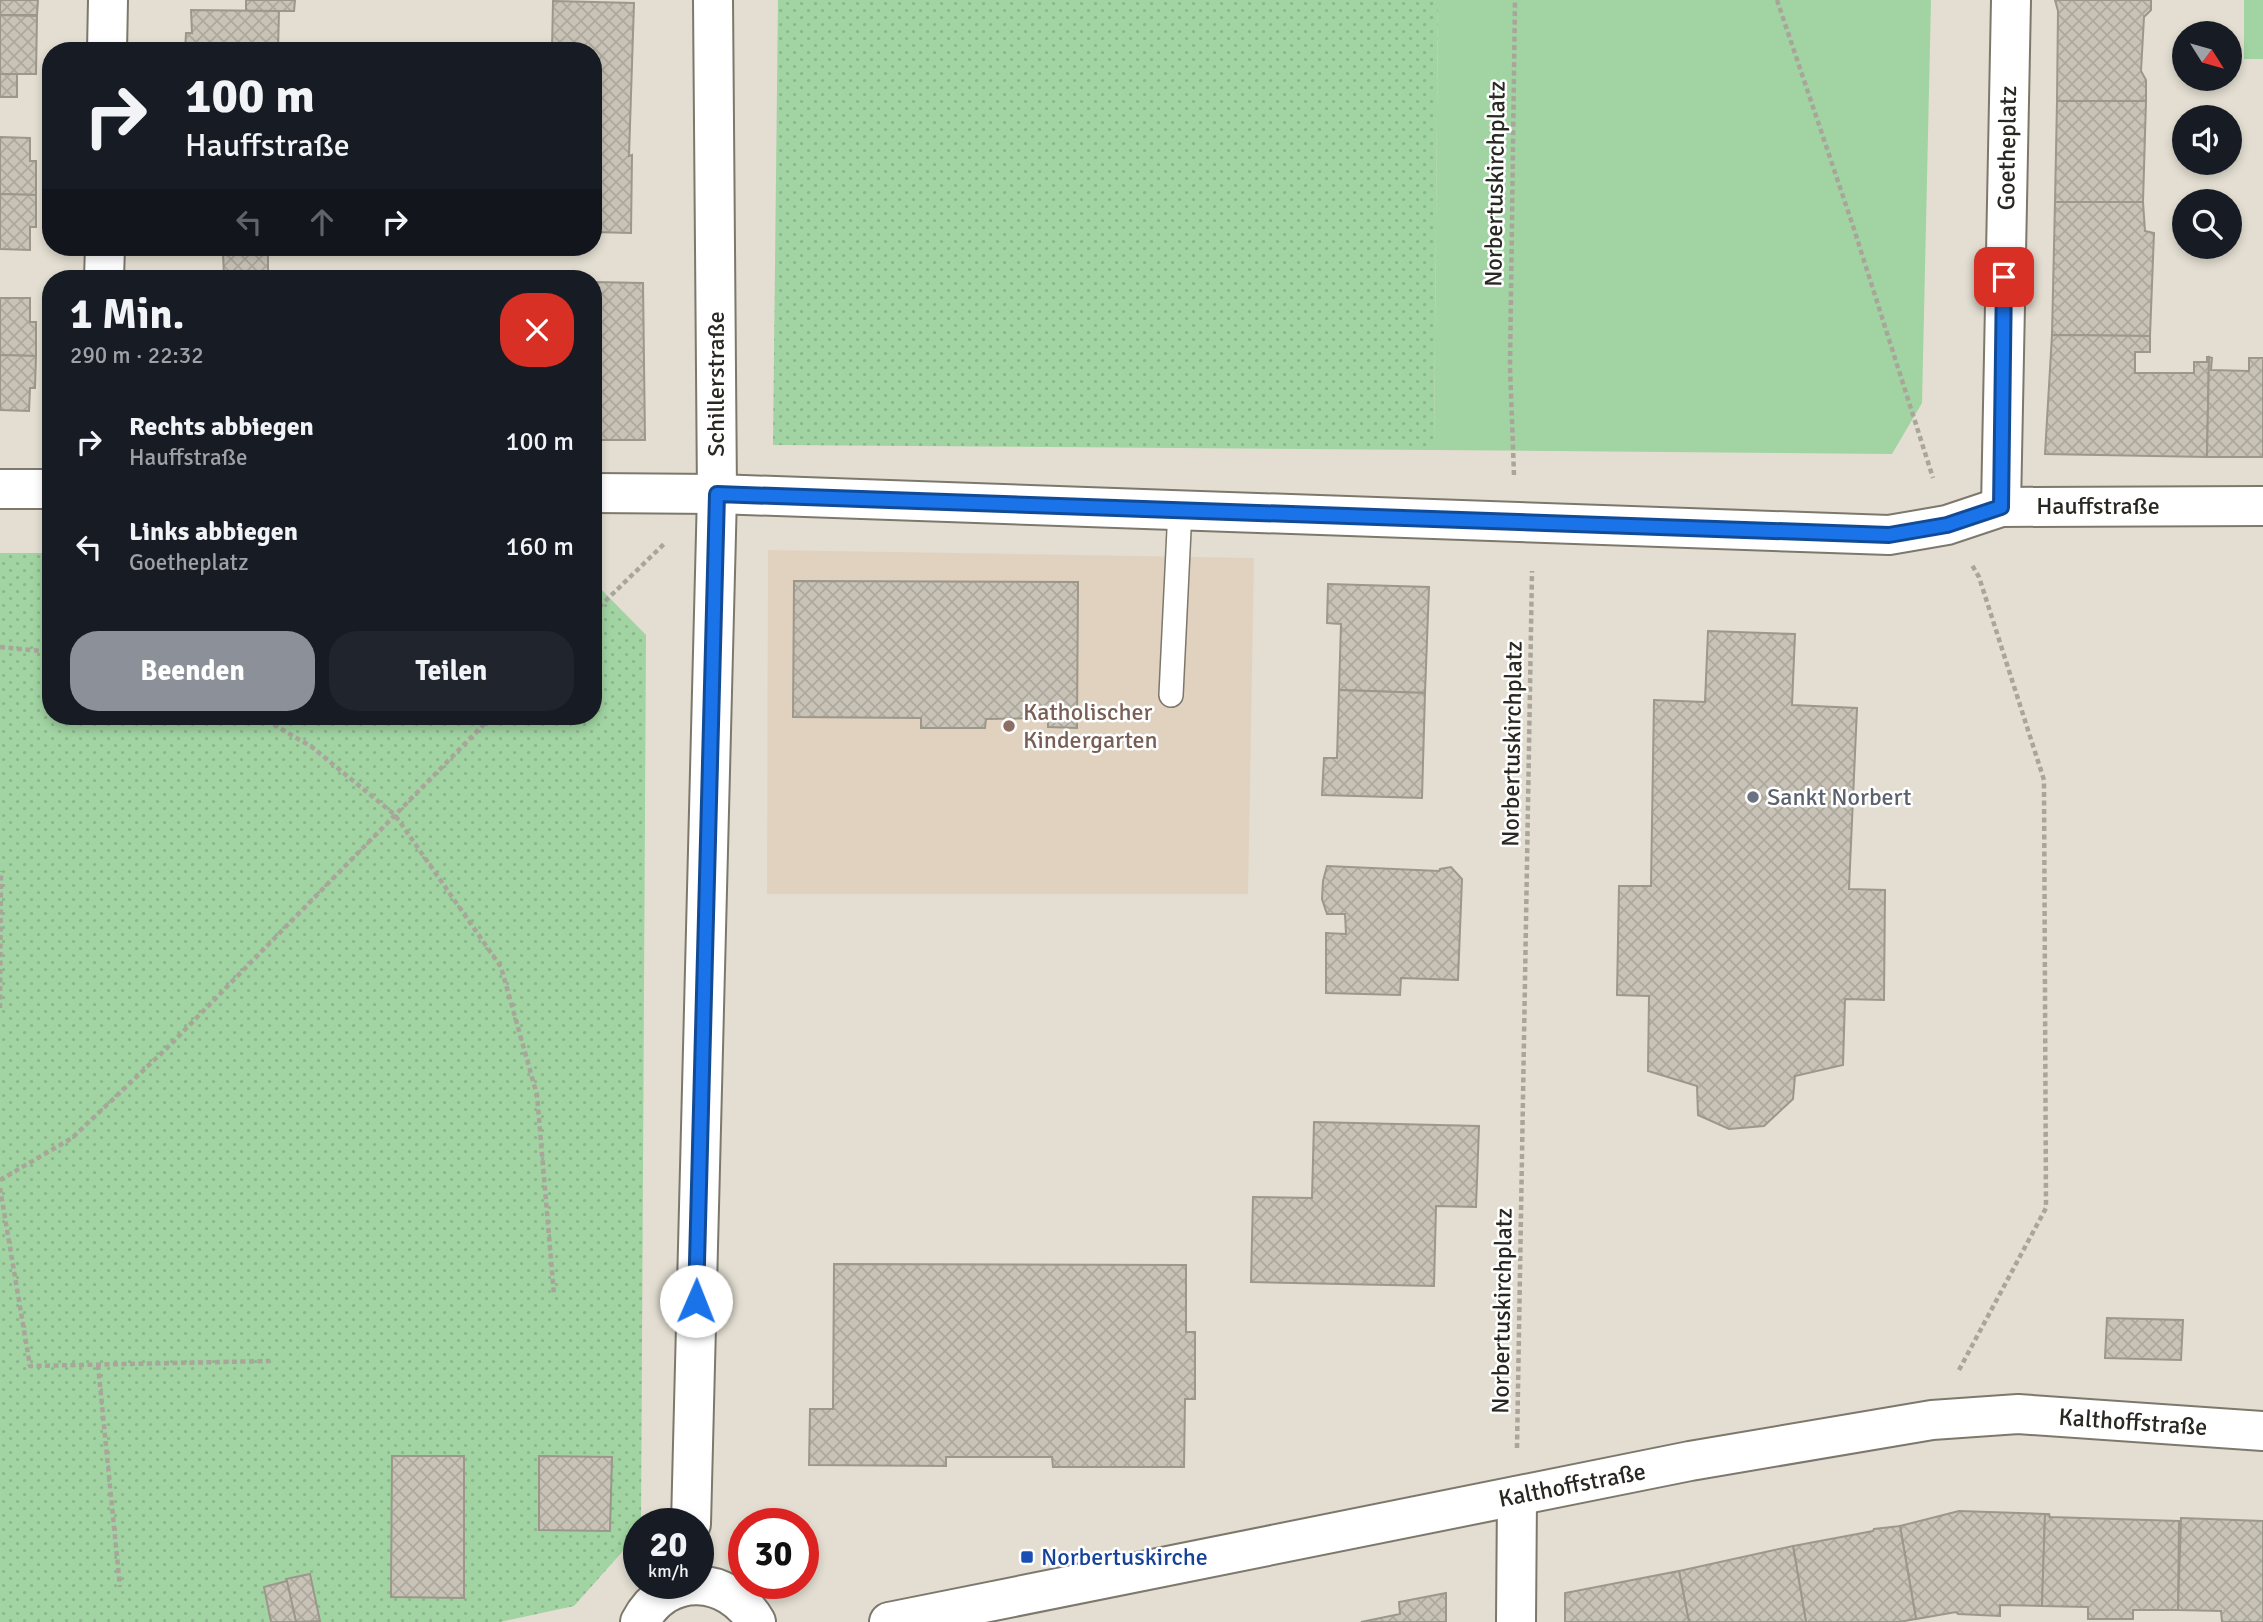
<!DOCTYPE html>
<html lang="de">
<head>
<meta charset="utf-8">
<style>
	body { margin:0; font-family:Signika,sans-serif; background:#20242c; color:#f1f3f6; height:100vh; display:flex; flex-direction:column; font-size:26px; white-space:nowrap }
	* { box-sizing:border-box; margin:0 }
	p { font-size:23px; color:#9ea1a6 }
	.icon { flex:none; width:38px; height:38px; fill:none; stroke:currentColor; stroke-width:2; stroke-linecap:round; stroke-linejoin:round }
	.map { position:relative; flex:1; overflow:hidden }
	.drawer { position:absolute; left:42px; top:270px; width:560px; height:455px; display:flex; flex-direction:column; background:#171b24; border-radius:28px; box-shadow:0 4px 10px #0003 }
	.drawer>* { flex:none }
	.banner { position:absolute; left:42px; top:42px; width:560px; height:214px; border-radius:28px; box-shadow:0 4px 10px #0003; background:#171b24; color:#f1f3f6; overflow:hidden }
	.needle { width:46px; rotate:127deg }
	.controls { position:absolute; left:2172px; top:21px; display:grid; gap:14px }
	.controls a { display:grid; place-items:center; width:70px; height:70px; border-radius:50%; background:#171b24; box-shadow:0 4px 10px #0003; font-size:35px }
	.speed { position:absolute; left:623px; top:1508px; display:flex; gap:14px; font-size:35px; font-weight:700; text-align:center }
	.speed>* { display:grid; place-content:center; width:91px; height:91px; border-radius:50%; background:#171b24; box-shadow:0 4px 10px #0003; line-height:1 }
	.speed small { font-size:18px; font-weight:400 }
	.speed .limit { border:10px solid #d22; background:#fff; color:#111 }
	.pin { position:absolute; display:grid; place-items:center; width:60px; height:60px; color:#fff; margin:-30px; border-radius:14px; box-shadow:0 4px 10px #0006 }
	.me { position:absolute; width:77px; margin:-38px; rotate:1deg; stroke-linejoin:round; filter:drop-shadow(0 0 5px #0008) }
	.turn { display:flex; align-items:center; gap:24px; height:147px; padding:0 28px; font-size:32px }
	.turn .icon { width:91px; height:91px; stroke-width:2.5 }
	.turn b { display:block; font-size:49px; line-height:60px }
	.lanes { display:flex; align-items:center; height:66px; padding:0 28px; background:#0003; justify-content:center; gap:35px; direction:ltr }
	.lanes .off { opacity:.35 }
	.round { display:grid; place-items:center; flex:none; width:74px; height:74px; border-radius:28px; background:#20242c }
	.overview { display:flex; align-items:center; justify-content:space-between; height:119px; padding:0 28px }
	h1 { font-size:42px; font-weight:700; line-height:52px }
	.button { display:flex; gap:14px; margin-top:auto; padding:14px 28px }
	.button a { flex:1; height:80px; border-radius:28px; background:#8c9099; color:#fff; font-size:28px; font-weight:700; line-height:80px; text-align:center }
	.button a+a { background:#20242c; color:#f1f3f6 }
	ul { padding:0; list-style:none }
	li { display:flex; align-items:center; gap:21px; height:105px; padding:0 28px }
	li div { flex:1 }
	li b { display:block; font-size:26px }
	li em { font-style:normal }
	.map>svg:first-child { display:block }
	.education { fill:#e1d2c0 }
	.grass { fill:url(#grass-dots) }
	.park { fill:#a1d4a2 }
	.building { fill:url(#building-cross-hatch); stroke:#9b978a; stroke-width:2 }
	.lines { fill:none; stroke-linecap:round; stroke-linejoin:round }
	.service-casing { stroke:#7d786c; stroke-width:26 }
	.minor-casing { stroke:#7d786c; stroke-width:42 }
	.path { stroke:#a9a59a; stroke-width:4.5; stroke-dasharray:5 3.5; stroke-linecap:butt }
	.service { stroke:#fff; stroke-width:23 }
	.minor { stroke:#fff; stroke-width:38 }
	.route-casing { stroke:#114b97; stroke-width:18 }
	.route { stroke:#1a73e8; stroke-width:12 }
	.education-dot { fill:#8d6e63; stroke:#fff; stroke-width:2.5 }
	.worship-dot { fill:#6b7280; stroke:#fff; stroke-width:2.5 }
	.transit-dot { fill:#1a4fb4; stroke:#fff; stroke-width:2.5 }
	.labels { text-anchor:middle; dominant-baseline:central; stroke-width:5; stroke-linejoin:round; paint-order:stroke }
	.street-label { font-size:24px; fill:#292722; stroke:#fff }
	.education-label { font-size:24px; fill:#785e54; stroke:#fff; text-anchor:start }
	.worship-label { font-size:24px; fill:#5b616d; stroke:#fff; text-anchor:start }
	.transit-label { font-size:24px; fill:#164399; stroke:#fff; text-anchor:start }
</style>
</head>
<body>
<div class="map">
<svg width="2263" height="1622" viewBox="0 0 2263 1622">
	<defs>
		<pattern id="grass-dots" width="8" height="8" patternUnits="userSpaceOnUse" patternTransform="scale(1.75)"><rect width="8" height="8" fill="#a1d4a2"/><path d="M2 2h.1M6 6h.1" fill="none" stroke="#8bb68b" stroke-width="1.8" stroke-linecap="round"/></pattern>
		<pattern id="building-cross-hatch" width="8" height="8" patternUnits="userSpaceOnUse" patternTransform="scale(1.75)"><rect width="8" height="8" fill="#c9c3b7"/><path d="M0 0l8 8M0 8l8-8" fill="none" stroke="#ada89d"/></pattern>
	</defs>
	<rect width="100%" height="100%" fill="#e3ded1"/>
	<path class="education" d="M 768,550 L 1254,558 L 1248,894 L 767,894 Z"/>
	<g class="grass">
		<path d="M 778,0 L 1438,0 L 1434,450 L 773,445 Z"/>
		<path d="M 0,553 L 51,553 L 51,716 L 593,716 L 593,581 L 646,635 L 641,1524 L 639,1524 L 639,1533 L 574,1606 L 500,1622 L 0,1622 Z"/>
	</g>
	<g class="park">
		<path d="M 1438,0 L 1931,0 L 1922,403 L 1892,454 L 1434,450 Z"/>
		<rect x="2244" y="0" width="19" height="59"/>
	</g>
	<g class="building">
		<path d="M 0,0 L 38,0 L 37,15 L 0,15 Z"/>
		<path d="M 246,0 L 295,0 L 294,11 L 246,11 Z"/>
		<path d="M 2055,0 L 2151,0 L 2151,10 L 2144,17 L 2141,71 L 2146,80 L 2146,101 L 2057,101 L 2058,11 Z"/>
		<path d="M 553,1 L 634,3 L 629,156 L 632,155 L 631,233 L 593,232 L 593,51 L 552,51 Z"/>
		<path d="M 191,10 L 279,11 L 278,51 L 185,51 L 186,33 L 192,33 Z"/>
		<path d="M 0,15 L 37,16 L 36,74 L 0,74 Z"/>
		<rect x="0" y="74" width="17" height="23"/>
		<path d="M 2057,101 L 2146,101 L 2143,202 L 2055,202 Z"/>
		<path d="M 0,137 L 30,138 L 30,161 L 36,161 L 36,195 L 0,194 Z"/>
		<path d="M 0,194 L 36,195 L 36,227 L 30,227 L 30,250 L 0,249 Z"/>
		<path d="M 2055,202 L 2143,202 L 2145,231 L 2154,233 L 2150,336 L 2052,335 Z"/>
		<rect x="223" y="247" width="45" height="6"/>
		<path d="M 223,253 L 268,253 L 268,276 L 224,276 Z"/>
		<path d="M 593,282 L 643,283 L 645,440 L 593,440 Z"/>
		<path d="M 0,298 L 30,298 L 30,322 L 36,322 L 36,356 L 0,355 Z"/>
		<path d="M 2052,335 L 2150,336 L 2150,352 L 2135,352 L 2135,373 L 2194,373 L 2194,362 L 2207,362 L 2207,357 L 2209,357 L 2207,457 L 2045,454 Z"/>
		<path d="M 0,355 L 36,356 L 35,388 L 30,388 L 29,411 L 0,410 Z"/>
		<path d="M 2209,357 L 2212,358 L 2211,370 L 2249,371 L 2249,358 L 2263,358 L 2263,457 L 2207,457 Z"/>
		<path d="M 794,581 L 1078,582 L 1077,728 L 1048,727 L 1048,718 L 986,719 L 985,728 L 921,728 L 921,718 L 793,717 Z"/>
		<path d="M 1328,584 L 1429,587 L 1425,693 L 1339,690 L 1341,624 L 1327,623 Z"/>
		<path d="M 1708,631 L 1795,634 L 1792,705 L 1857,708 L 1849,889 L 1885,890 L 1884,1000 L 1845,999 L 1843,1065 L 1795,1076 L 1793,1099 L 1764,1126 L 1729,1129 L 1698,1115 L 1697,1086 L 1648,1071 L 1649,996 L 1617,995 L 1619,886 L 1651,886 L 1654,700 L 1705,702 Z"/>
		<path d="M 1339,690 L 1425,693 L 1422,798 L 1322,795 L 1324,758 L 1337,758 Z"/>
		<path d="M 1327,866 L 1439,871 L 1440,869 L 1451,867 L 1462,879 L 1458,980 L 1401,978 L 1400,995 L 1326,993 L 1326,933 L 1346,934 L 1345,914 L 1327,914 L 1322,899 L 1323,881 Z"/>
		<path d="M 1314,1122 L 1479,1126 L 1476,1207 L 1436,1206 L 1434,1286 L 1251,1282 L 1253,1197 L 1312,1198 Z"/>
		<path d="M 834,1264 L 1186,1265 L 1186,1332 L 1195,1332 L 1195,1399 L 1185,1399 L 1184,1467 L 1053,1467 L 1052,1457 L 946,1457 L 946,1466 L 809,1465 L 810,1409 L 833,1409 Z"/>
		<path d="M 2107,1318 L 2183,1320 L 2181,1360 L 2105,1358 Z"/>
		<path d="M 392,1456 L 464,1456 L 464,1598 L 391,1597 Z"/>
		<path d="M 539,1456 L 612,1457 L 610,1531 L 539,1530 Z"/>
		<path d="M 1959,1511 L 2045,1514 L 2042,1606 L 2000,1605 L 2000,1616 L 1958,1614 L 1956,1612 L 1916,1619 L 1900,1526 Z"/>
		<path d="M 2045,1514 L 2049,1514 L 2050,1517 L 2179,1521 L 2178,1610 L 2133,1610 L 2133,1619 L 2088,1619 L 2088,1607 L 2042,1606 Z"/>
		<path d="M 2181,1518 L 2263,1521 L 2263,1622 L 2222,1622 L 2221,1611 L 2178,1610 Z"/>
		<path d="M 1900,1526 L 1916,1619 L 1899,1622 L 1806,1622 L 1793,1546 L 1873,1531 L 1874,1529 Z"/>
		<path d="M 1793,1546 L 1806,1622 L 1689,1622 L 1679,1571 Z"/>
		<path d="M 1679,1571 L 1689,1622 L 1565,1622 L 1565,1593 Z"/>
		<path d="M 310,1574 L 320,1621 L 296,1622 L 286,1579 Z"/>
		<path d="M 287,1581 L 296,1622 L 271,1622 L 264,1587 Z"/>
		<path d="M 1446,1593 L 1446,1622 L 1361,1622 L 1400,1614 L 1399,1602 Z"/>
	</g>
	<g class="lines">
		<defs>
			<path id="service" d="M 1171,695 L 1180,509"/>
			<g id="minor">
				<path d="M 107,51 L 108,0"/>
				<path d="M 104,278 L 105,247"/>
				<path d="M 0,489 L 51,489"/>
				<path d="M 593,493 L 717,494 L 1889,535 L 1947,525 L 2001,507 L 2263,506"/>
				<path d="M 2001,507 L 2011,0"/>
				<path d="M 691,1524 L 717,494 L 713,0"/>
				<path d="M 640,1622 C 666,1571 729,1575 756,1622"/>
				<path d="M 889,1622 L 1690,1461 L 1932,1420 L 2018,1414 L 2263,1431"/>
				<path d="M 1516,1622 L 1517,1496"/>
			</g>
		</defs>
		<use href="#service" class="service-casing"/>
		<use href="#minor" class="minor-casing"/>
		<g class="path">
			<path d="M 1777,0 L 1853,226 L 1933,478"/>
			<path d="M 1514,475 L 1510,367 L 1515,0"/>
			<path d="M 593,613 L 665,543"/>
			<path d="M 0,647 L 51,652"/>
			<path d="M 259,716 L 312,747 L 395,815 L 501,967 L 537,1095 L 554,1295"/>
			<path d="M 0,1008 L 1,871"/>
			<path d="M 0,1180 L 72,1138 L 168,1047 L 492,716"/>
			<path d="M 0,1188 L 30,1366 L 270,1361"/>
			<path d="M 98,1365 L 120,1587"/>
			<path d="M 1959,1370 L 2046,1208 L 2044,780 L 1979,577 L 1972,565"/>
			<path d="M 1517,1448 L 1532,571"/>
		</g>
		<use href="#service" class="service"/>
		<use href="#minor" class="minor"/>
	</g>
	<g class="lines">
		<defs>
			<path id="route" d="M 696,1301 L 717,494 L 1889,535 L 1947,525 L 2001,507 L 2004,277"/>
		</defs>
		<use href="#route" class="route-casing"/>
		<use href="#route" class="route"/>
	</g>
	<circle class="education-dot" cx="1009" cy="726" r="7"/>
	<circle class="worship-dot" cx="1753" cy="797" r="7"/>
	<rect class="transit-dot" x="1020" y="1550" width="14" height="14" rx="3.5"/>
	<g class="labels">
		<g class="street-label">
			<text transform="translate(2007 148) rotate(-89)">Goetheplatz</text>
			<text transform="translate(1495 184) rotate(-89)">Norbertuskirchplatz</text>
			<text transform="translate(716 384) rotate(-90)">Schillerstraße</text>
			<text x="2098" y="506">Hauffstraße</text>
			<text transform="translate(1512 744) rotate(-89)">Norbertuskirchplatz</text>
			<text transform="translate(1502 1311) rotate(-89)">Norbertuskirchplatz</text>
			<text transform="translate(2133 1422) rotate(4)">Kalthoffstraße</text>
			<text transform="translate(1572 1485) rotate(-11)">Kalthoffstraße</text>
		</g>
		<g class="education-label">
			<text x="1023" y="712">Katholischer<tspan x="1023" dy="28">Kindergarten</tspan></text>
		</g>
		<g class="worship-label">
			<text x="1767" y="797">Sankt Norbert</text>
		</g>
		<g class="transit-label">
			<text x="1041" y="1557">Norbertuskirche</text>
		</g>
	</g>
</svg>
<div class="controls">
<a><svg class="needle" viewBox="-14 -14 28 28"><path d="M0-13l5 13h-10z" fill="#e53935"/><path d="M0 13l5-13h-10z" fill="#9ea1a6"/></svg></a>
<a><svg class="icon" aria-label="sound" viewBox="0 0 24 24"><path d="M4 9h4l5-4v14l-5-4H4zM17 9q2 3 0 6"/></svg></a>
<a><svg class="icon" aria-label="search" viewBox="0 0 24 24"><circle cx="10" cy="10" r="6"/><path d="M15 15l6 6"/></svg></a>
</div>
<div class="speed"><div>20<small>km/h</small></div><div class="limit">30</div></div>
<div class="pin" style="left:2004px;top:277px;background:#d93025"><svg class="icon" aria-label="arrive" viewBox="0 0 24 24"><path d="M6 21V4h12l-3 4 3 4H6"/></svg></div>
<svg class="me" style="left:696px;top:1301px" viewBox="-20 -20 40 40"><circle r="19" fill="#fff"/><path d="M0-13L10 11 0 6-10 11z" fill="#1a73e8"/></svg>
<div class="banner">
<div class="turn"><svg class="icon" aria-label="right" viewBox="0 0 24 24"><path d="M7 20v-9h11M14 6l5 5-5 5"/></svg><div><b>100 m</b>Hauffstraße</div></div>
<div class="lanes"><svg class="icon off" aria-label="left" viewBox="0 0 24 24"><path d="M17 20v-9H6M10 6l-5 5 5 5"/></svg><svg class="icon off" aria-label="ahead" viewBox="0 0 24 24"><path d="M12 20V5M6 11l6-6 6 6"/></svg><svg class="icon" aria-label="right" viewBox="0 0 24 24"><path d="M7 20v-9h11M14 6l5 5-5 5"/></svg></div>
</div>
<section class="drawer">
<div class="overview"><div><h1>1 Min.</h1><p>290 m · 22:32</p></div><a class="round" style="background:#d93025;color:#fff"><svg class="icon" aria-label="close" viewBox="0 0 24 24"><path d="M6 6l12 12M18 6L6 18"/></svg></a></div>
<ul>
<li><svg class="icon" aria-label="right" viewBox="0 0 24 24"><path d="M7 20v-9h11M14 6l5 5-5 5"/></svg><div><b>Rechts abbiegen</b><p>Hauffstraße</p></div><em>100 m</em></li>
<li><svg class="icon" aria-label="left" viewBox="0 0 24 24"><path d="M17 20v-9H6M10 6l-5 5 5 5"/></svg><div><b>Links abbiegen</b><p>Goetheplatz</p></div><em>160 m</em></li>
</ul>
<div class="button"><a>Beenden</a><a>Teilen</a></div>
</section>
</div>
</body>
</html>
